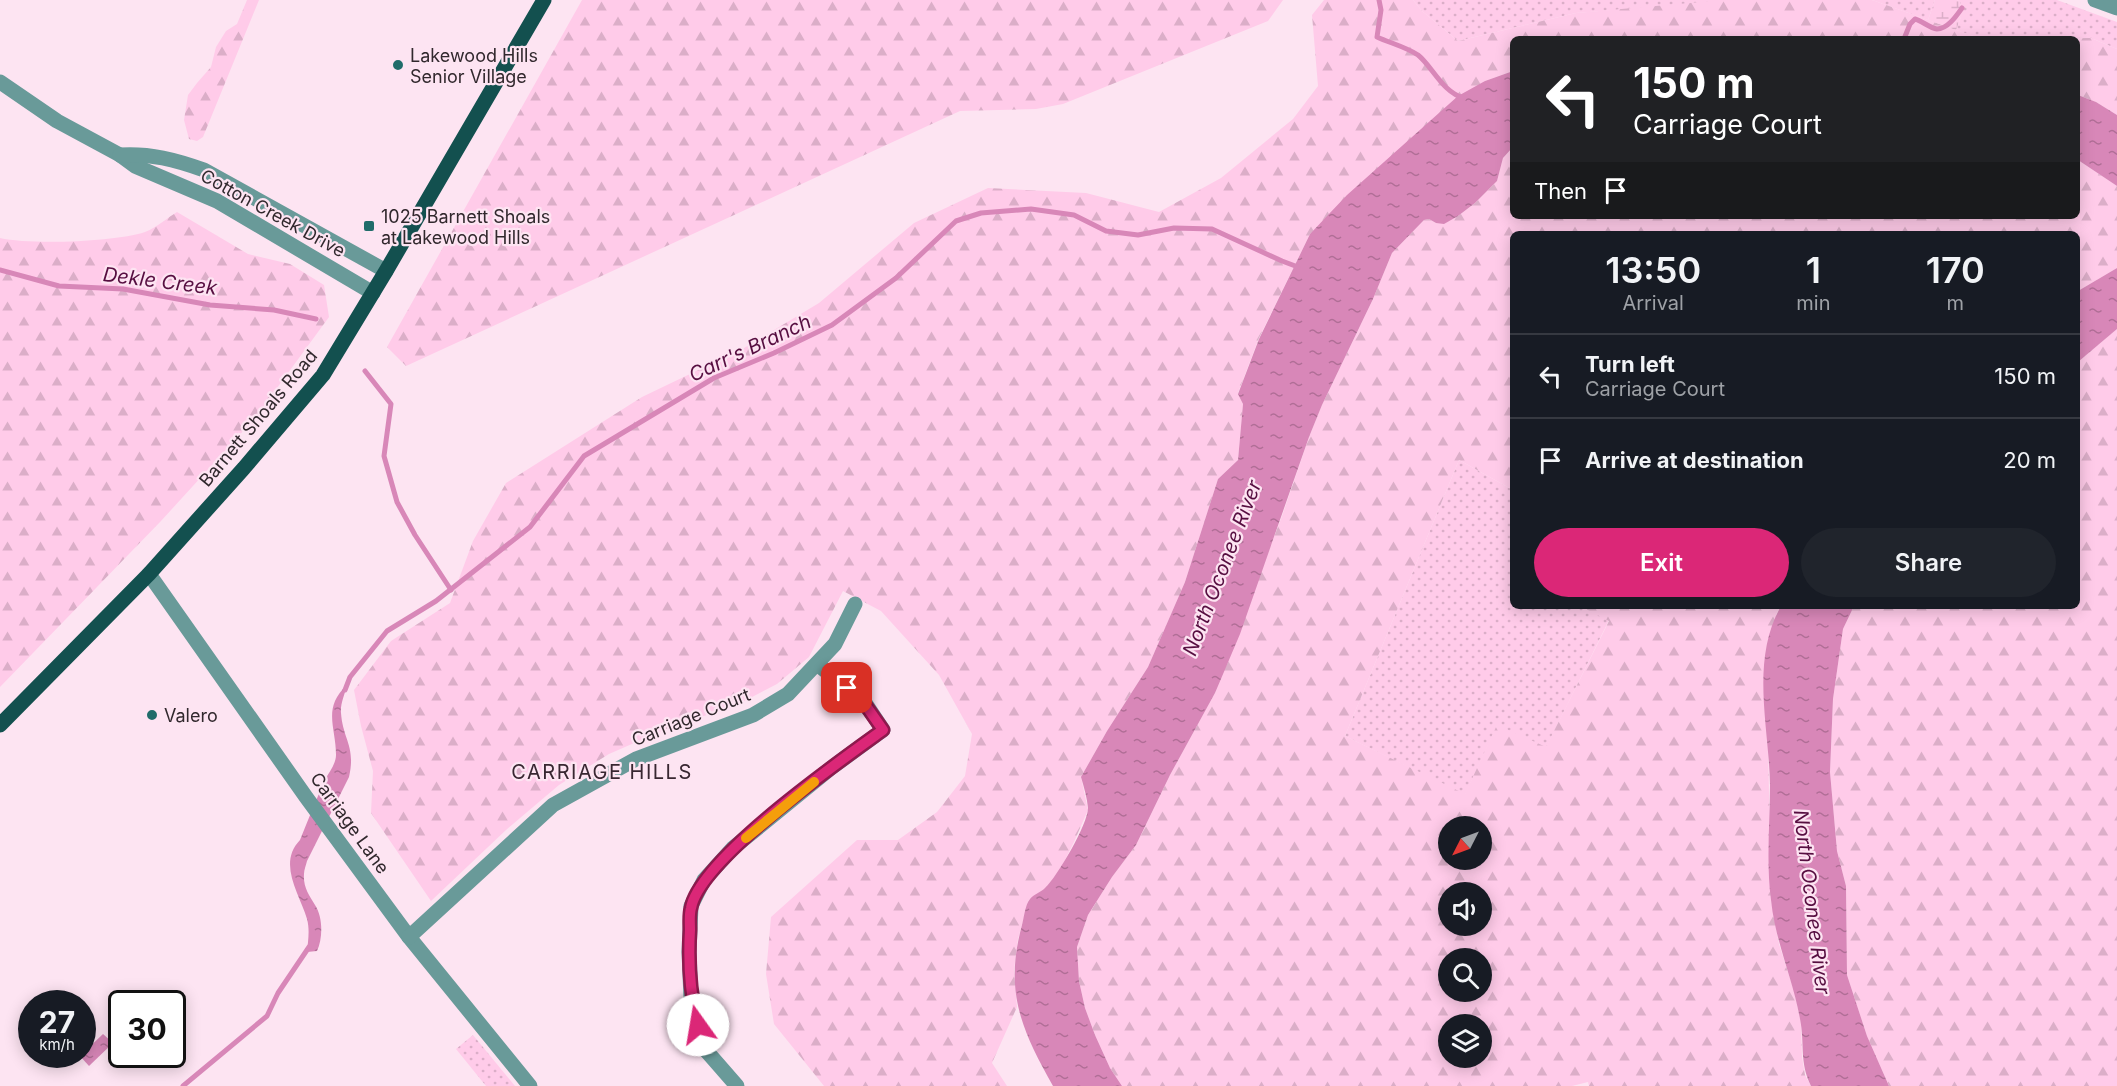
<!DOCTYPE html>
<html lang="en">
<head>
<meta charset="utf-8">
<style>
	body { margin:0; font-family:Inter,sans-serif; background:#20242c; color:#f1f3f6; height:100vh; display:flex; flex-direction:column; font-size:22px; white-space:nowrap }
	* { box-sizing:border-box; margin:0 }
	p { font-size:20px; color:#9ea1a6 }
	.icon { flex:none; width:33px; height:33px; fill:none; stroke:currentColor; stroke-width:2; stroke-linecap:round; stroke-linejoin:round }
	.map { position:relative; flex:1; overflow:hidden }
	.drawer { position:absolute; left:1510px; top:231px; width:570px; height:378px; display:flex; flex-direction:column; background:#171b24; border-radius:9px; box-shadow:0 3px 15px #0003 }
	.drawer>* { flex:none }
	.hud { position:absolute; left:1510px; top:36px; width:570px; height:183px; border-radius:9px; box-shadow:0 3px 15px #0003; background:#202124; color:#fff; overflow:hidden }
	.needle { width:39px; rotate:228deg }
	.tools { position:absolute; left:1438px; top:816px; display:grid; gap:12px }
	.tools a { display:grid; place-items:center; width:54px; height:54px; border-radius:50%; background:#171b24; box-shadow:0 3px 15px #0003; font-size:30px }
	.speed { position:absolute; left:18px; top:990px; display:flex; gap:12px; font-size:30px; font-weight:700; text-align:center }
	.speed>* { display:grid; place-content:center; width:78px; height:78px; border-radius:50%; background:#171b24; box-shadow:0 3px 15px #0003; line-height:1 }
	.speed small { font-size:15px; font-weight:400 }
	.speed .limit { border:3px solid #111; border-radius:9px; background:#fff; color:#111 }
	.pin { position:absolute; display:grid; place-items:center; width:51px; height:51px; color:#fff; margin:-26px; border-radius:12px; box-shadow:0 3px 9px #0006 }
	.me { position:absolute; width:66px; margin:-33px; rotate:347deg; stroke-linejoin:round; filter:drop-shadow(0 0 4px #0008) }
	.turn { display:flex; align-items:center; gap:21px; height:126px; padding:0 24px; font-size:27px }
	.turn .icon { width:78px; height:78px; stroke-width:2.5 }
	.turn b { display:block; font-size:42px; line-height:51px }
	.then { display:flex; align-items:center; height:57px; padding:0 24px; background:#0003; gap:12px; font-size:22px }
	.eta { display:flex; justify-content:space-evenly; align-items:center; height:102px; text-align:center }
	.eta b { font-size:36px; font-weight:600; line-height:42px }
	.cta { display:flex; gap:12px; margin-top:auto; padding:12px 24px }
	.cta a { flex:1; height:69px; border-radius:36px; background:#db2777; color:#fff; font-size:24px; font-weight:600; line-height:69px; text-align:center }
	.cta a+a { background:#20242c; color:#f1f3f6 }
	ul { padding:0; list-style:none }
	li { display:flex; align-items:center; gap:18px; height:84px; padding:0 24px; border-top:2px solid #363941 }
	li div { flex:1 }
	li b { display:block; font-size:22px }
	li em { font-style:normal }
	.map>svg:first-child { display:block }
	.green { fill:url(#green-dots) }
	.forest { fill:url(#forest-firs); fill-rule:evenodd }
	.wetland { fill:url(#wetland-marsh) }
	.water { fill:url(#water-ripples) }
	.lines { fill:none; stroke-linecap:round; stroke-linejoin:round }
	.stream { stroke:#d887b8; stroke-width:5 }
	.minor { stroke:#699a99; stroke-width:15 }
	.major { stroke:#13504f; stroke-width:15 }
	.route-casing { stroke:#8e194d; stroke-width:15 }
	.route { stroke:#db2777; stroke-width:10 }
	.slow { stroke:#f59e0b; stroke-width:10 }
	.poi-dot { fill:#206c6a; stroke:#fde4f2; stroke-width:2 }
	.labels { text-anchor:middle; dominant-baseline:central; stroke-width:4.5; stroke-linejoin:round; paint-order:stroke }
	.poi-label { font-size:18px; fill:#31282d; stroke:#fde4f2; text-anchor:start }
	.street-label { font-size:18px; fill:#31282d; stroke:#fde4f2 }
	.water-label { font-size:20px; font-style:italic; fill:#570e41; stroke:#fde4f2 }
	.neighbourhood-label { font-size:20px; letter-spacing:1.5px; fill:#382631; stroke:#fde4f2 }
</style>
</head>
<body>
<div class="map">
<svg width="2117" height="1086" viewBox="0 0 2117 1086">
	<defs>
		<pattern id="green-dots" width="8" height="8" patternUnits="userSpaceOnUse" patternTransform="scale(1.5)"><rect width="8" height="8" fill="#ffcbe9"/><path d="M2 2h.1M6 6h.1" fill="none" stroke="#dbaec8" stroke-width="1.8" stroke-linecap="round"/></pattern>
		<pattern id="forest-firs" width="22" height="20" patternUnits="userSpaceOnUse" patternTransform="scale(1.5)"><rect width="22" height="20" fill="#ffcbe9"/><path d="M5 1l3.5 6h-7zM16 11l3.5 6h-7z" fill="#dbaec8"/></pattern>
		<pattern id="wetland-marsh" width="20" height="14" patternUnits="userSpaceOnUse" patternTransform="scale(1.5)"><rect width="20" height="14" fill="#ffcbe9"/><path d="M1 5h8M5 5V1M11 12h8M15 12V8" fill="none" stroke="#dbaec8"/></pattern>
		<pattern id="water-ripples" width="26" height="14" patternUnits="userSpaceOnUse" patternTransform="scale(1.5)"><rect width="26" height="14" fill="#d887b8"/><path d="M2 4q2-2 4 0t4 0M15 11q2-2 4 0t4 0" fill="none" stroke="#b06e96"/></pattern>
	</defs>
	<rect width="100%" height="100%" fill="#fde4f2"/>
	<g class="green">
		<path d="M 1413,0 L 1750,0 L 1576,13 L 1458,41 L 1422,11 Z"/>
		<path d="M 1872,0 L 1935,0 L 1928,20 Z"/>
		<path d="M 1957,0 L 2057,0 L 2117,22 L 2117,49 L 2091,38 L 1982,39 L 1956,30 L 1961,17 L 1960,2 Z"/>
		<path d="M 1459,460 L 1513,490 L 1514,606 L 1580,606 L 1609,620 L 1546,748 L 1497,726 L 1465,795 L 1345,736 Z"/>
		<path d="M 473,1035 L 515,1086 L 486,1086 L 456,1049 Z"/>
	</g>
	<g class="forest">
		<path d="M 247,0 L 259,0 L 203,137 L 197,141 L 189,139 L 184,120 L 188,95 L 197,83 L 211,67 L 216,47 L 226,31 L 237,24 Z"/>
		<path d="M 582,0 L 1283,0 L 1268,21 L 1063,104 L 1036,109 L 960,111 L 406,366 L 387,347 Z"/>
		<path d="M 1324,0 L 1413,0 L 1422,11 L 1458,41 L 1576,13 L 1724,0 L 1872,0 L 1982,39 L 2091,38 L 2117,49 L 2117,115 L 2096,102 L 2078,95 L 2078,39 L 1514,39 L 1513,71 L 1485,81 L 1310,234 L 1259,338 L 1238,393 L 1243,404 L 1238,460 L 1218,479 L 1185,582 L 1148,667 L 1107,731 L 1081,777 L 1088,810 L 1074,842 L 1061,868 L 1046,888 L 1029,900 L 1018,939 L 1014,970 L 1017,1007 L 992,1063 L 1007,1086 L 824,1086 L 774,1024 L 766,974 L 771,917 L 857,840 L 898,840 L 937,812 L 965,776 L 972,734 L 939,675 L 881,611 L 843,591 L 809,657 L 777,684 L 731,708 L 680,723 L 609,754 L 559,785 L 506,830 L 431,901 L 371,813 L 373,771 L 361,726 L 354,690 L 391,641 L 450,603 L 473,541 L 506,483 L 642,397 L 744,348 L 819,303 L 914,223 L 988,188 L 1086,193 L 1159,212 L 1221,178 L 1293,119 L 1318,86 L 1312,15 Z"/>
		<path d="M 1513,147 L 1514,216 L 2078,216 L 2078,160 L 2117,186 L 2117,268 L 2078,291 L 2078,234 L 1514,234 L 1513,490 L 1459,460 L 1345,736 L 1465,794 L 1497,725 L 1546,747 L 1609,621 L 1580,606 L 1781,606 L 1776,615 L 1768,741 L 1771,900 L 1779,944 L 1795,994 L 1801,1023 L 1802,1057 L 1805,1075 L 1811,1086 L 1589,1086 L 1588,1082 L 1572,1086 L 1122,1086 L 1110,1068 L 1095,1035 L 1085,1008 L 1079,981 L 1077,947 L 1088,915 L 1112,877 L 1136,845 L 1170,775 L 1215,693 L 1282,516 L 1309,437 L 1322,405 L 1373,299 L 1392,253 L 1424,220 L 1429,219 L 1436,223 L 1458,216 L 1475,203 L 1497,181 L 1503,158 ZM 1449,826 L 1482,826 L 1482,860 L 1449,860 ZM 1449,892 L 1482,892 L 1482,926 L 1449,926 ZM 1449,958 L 1482,958 L 1482,992 L 1449,992 ZM 1449,1024 L 1482,1024 L 1482,1058 L 1449,1058 Z"/>
		<path d="M 177,212 L 248,254 L 290,264 L 324,285 L 329,317 L 255,418 L 161,521 L 0,687 L 0,238 C 31,245 115,242 145,232 C 156,228 167,218 177,212 Z"/>
		<path d="M 2117,329 L 2117,1086 L 1889,1086 L 1867,1036 L 1847,975 L 1846,886 L 1837,851 L 1830,772 L 1833,699 L 1843,629 L 1854,606 L 2078,606 L 2078,362 Z"/>
	</g>
	<path class="wetland" d="M 1935,0 L 1957,0 L 1960,2 L 1961,17 L 1956,30 L 1928,20 Z"/>
	<g class="water">
		<path d="M 1513,71 L 1513,147 L 1503,158 L 1497,181 L 1475,203 L 1458,216 L 1444,224 L 1436,223 L 1429,219 L 1424,220 L 1392,253 L 1373,299 L 1322,405 L 1309,437 L 1240,634 L 1215,693 L 1170,775 L 1136,845 L 1112,877 L 1088,915 L 1077,947 L 1079,981 L 1085,1008 L 1095,1035 L 1110,1068 L 1122,1086 L 1053,1086 C 1021,1029 1004,991 1022,925 C 1024,918 1025,905 1030,899 C 1034,894 1041,892 1045,888 C 1057,877 1088,824 1088,808 C 1087,798 1084,787 1081,777 L 1107,731 L 1148,667 L 1185,582 L 1218,479 L 1238,460 L 1243,404 L 1238,394 L 1259,339 L 1310,234 L 1347,195 L 1458,96 L 1485,81 Z"/>
		<path d="M 2078,95 L 2096,102 L 2117,115 L 2117,186 L 2078,160 Z"/>
		<path d="M 2117,268 L 2117,329 L 2078,362 L 2078,291 Z"/>
		<path d="M 1781,606 L 1854,606 L 1843,629 L 1833,699 L 1830,772 L 1837,851 L 1846,886 L 1847,975 L 1867,1036 L 1889,1086 L 1811,1086 C 1799,1062 1805,1044 1800,1019 C 1793,979 1775,941 1771,900 C 1766,862 1770,823 1770,785 C 1769,726 1750,661 1781,606 Z"/>
		<path d="M 347,685 C 345,694 340,704 341,713 C 343,740 356,746 349,777 L 307,861 C 306,865 304,870 304,874 C 303,887 309,895 315,905 C 323,917 323,938 317,951 L 307,952 C 308,941 310,930 307,919 C 300,894 277,864 300,840 C 308,820 316,800 325,780 C 329,772 336,764 336,755 C 336,727 322,708 347,685 Z"/>
		<path d="M 103,1034 L 113,1043 L 89,1066 L 80,1056 Z"/>
	</g>
	<g class="lines">
		<g class="stream">
			<path d="M 1379,0 L 1381,10 L 1377,37 C 1390,43 1406,47 1418,55 C 1432,66 1443,93 1464,98"/>
			<path d="M 1904,39 L 1910,24 L 1915,19 C 1922,21 1930,28 1937,29 C 1948,29 1957,15 1962,8"/>
			<path d="M 0,270 L 59,286 L 123,289 L 210,305 L 274,310 L 316,319"/>
			<path d="M 365,371 L 391,404 L 384,456 L 397,502 L 415,535 L 451,590"/>
			<path d="M 345,690 L 350,677 L 387,631 L 436,601 L 530,527 L 584,456 L 714,378 L 774,353 L 832,325 L 896,278 L 956,221 L 981,213 L 1031,209 L 1074,215 L 1106,231 L 1138,235 L 1174,228 L 1212,229 L 1282,261 L 1298,267"/>
			<path d="M 183,1086 L 267,1016 L 278,993 L 309,947"/>
		</g>
		<g class="minor">
			<path d="M 2095,0 L 2117,8"/>
			<path d="M 0,82 L 57,121 L 120,155 L 135,166 L 217,201 L 373,293"/>
			<path d="M 120,155 C 150,153 176,160 204,170 L 386,271"/>
			<path d="M 149,574 L 306,797 L 409,937 L 530,1086"/>
			<path d="M 409,937 L 553,805 L 636,759 L 753,715 L 788,694 L 835,644 L 855,604"/>
			<path d="M 737,1086 L 703,1047 L 691,998 L 689,952 L 691,906 L 704,880 L 733,848 L 831,768 L 883,730 L 863,700 L 817,664"/>
		</g>
		<path class="major" d="M 0,725 L 149,574 L 244,468 L 323,375 L 386,271 L 544,0"/>
	</g>
	<g class="lines">
		<defs>
			<path id="route" d="M 698,1025 C 690,994 688,963 690,930 C 690,923 689,915 691,908 C 700,859 840,761 883,730 L 862,700 L 847,688"/>
		</defs>
		<use href="#route" class="route-casing"/>
		<use href="#route" class="route"/>
		<path class="slow" d="M 746,838 L 814,782"/>
	</g>
	<g class="poi-dot">
		<circle cx="398" cy="65" r="6"/>
		<rect x="363" y="220" width="12" height="12" rx="3"/>
		<circle cx="152" cy="715" r="6"/>
	</g>
	<g class="labels">
		<g class="poi-label">
			<text x="410" y="55">Lakewood Hills<tspan x="410" dy="21">Senior Village</tspan></text>
			<text x="381" y="216">1025 Barnett Shoals<tspan x="381" dy="21">at Lakewood Hills</tspan></text>
			<text x="164" y="715">Valero</text>
		</g>
		<g class="street-label">
			<text transform="translate(273 213) rotate(29)">Cotton Creek Drive</text>
			<text transform="translate(258 418) rotate(-50)">Barnett Shoals Road</text>
			<text transform="translate(691 717) rotate(-22)">Carriage Court</text>
			<text transform="translate(350 823) rotate(54)">Carriage Lane</text>
		</g>
		<g class="water-label">
			<text transform="translate(160 281) rotate(7)">Dekle Creek</text>
			<text transform="translate(750 348) rotate(-25)">Carr's Branch</text>
			<text transform="translate(1222 568) rotate(-69)">North Oconee River</text>
			<text transform="translate(1812 902) rotate(83)">North Oconee River</text>
		</g>
		<g class="neighbourhood-label">
			<text x="602" y="772">CARRIAGE HILLS</text>
		</g>
	</g>
</svg>
<div class="tools">
<a><svg class="needle" viewBox="-14 -14 28 28"><path d="M0-13l5 13h-10z" fill="#e53935"/><path d="M0 13l5-13h-10z" fill="#9ea1a6"/></svg></a>
<a><svg class="icon" aria-label="sound" viewBox="0 0 24 24"><path d="M4 9h4l5-4v14l-5-4H4zM17 9q2 3 0 6"/></svg></a>
<a><svg class="icon" aria-label="search" viewBox="0 0 24 24"><circle cx="10" cy="10" r="6"/><path d="M15 15l6 6"/></svg></a>
<a><svg class="icon" aria-label="layers" viewBox="0 0 24 24"><path d="M12 4l9 5-9 5-9-5zM3 14l9 5 9-5"/></svg></a>
</div>
<div class="speed"><div>27<small>km/h</small></div><div class="limit">30</div></div>
<div class="pin" style="left:847px;top:688px;background:#d93025"><svg class="icon" aria-label="arrive" viewBox="0 0 24 24"><path d="M6 21V4h12l-3 4 3 4H6"/></svg></div>
<svg class="me" style="left:698px;top:1025px" viewBox="-20 -20 40 40"><circle r="19" fill="#fff"/><path d="M0-13L10 11 0 6-10 11z" fill="#db2777"/></svg>
<div class="hud">
<div class="turn"><svg class="icon" aria-label="left" viewBox="0 0 24 24"><path d="M17 20v-9H6M10 6l-5 5 5 5"/></svg><div><b>150 m</b>Carriage Court</div></div>
<div class="then">Then<svg class="icon" aria-label="arrive" viewBox="0 0 24 24"><path d="M6 21V4h12l-3 4 3 4H6"/></svg></div>
</div>
<section class="drawer">
<div class="eta">
<div><b>13:50</b><p>Arrival</p></div>
<div><b>1</b><p>min</p></div>
<div><b>170</b><p>m</p></div>
</div>
<ul>
<li><svg class="icon" aria-label="left" viewBox="0 0 24 24"><path d="M17 20v-9H6M10 6l-5 5 5 5"/></svg><div><b>Turn left</b><p>Carriage Court</p></div><em>150 m</em></li>
<li><svg class="icon" aria-label="arrive" viewBox="0 0 24 24"><path d="M6 21V4h12l-3 4 3 4H6"/></svg><div><b>Arrive at destination</b></div><em>20 m</em></li>
</ul>
<div class="cta"><a>Exit</a><a>Share</a></div>
</section>
</div>
</body>
</html>
